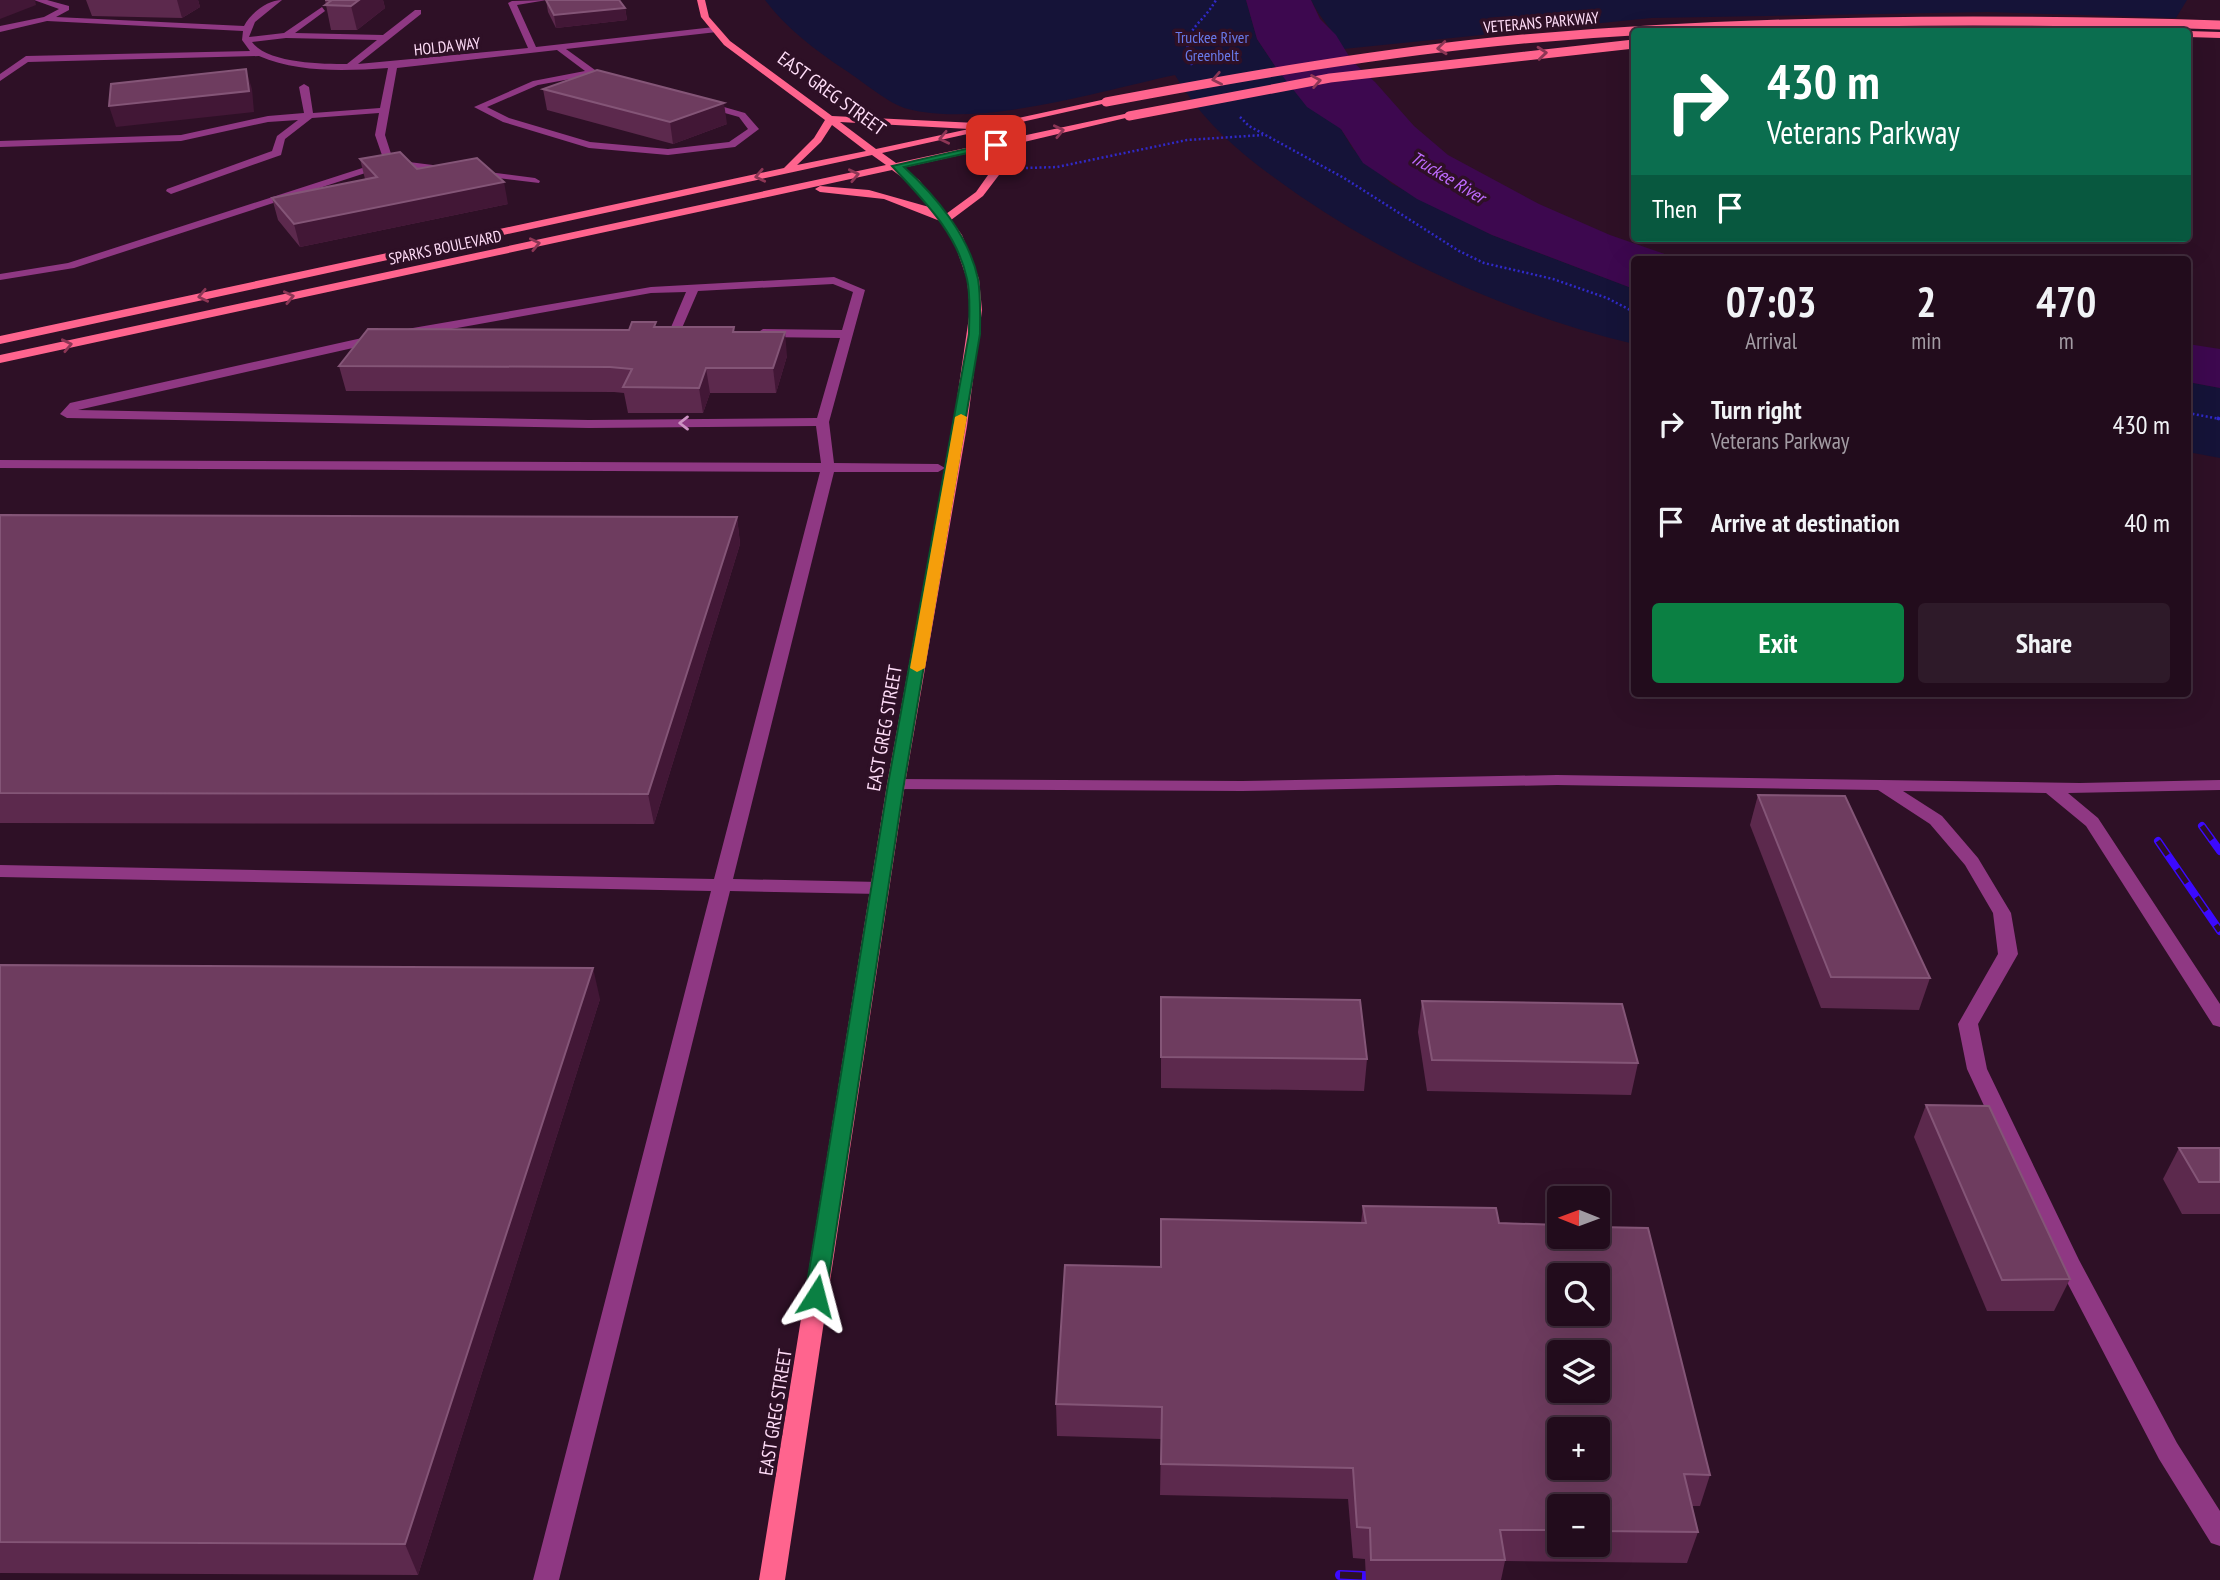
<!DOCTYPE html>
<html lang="en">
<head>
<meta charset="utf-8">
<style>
	body { margin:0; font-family:"PT Sans Narrow",sans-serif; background:#2e1a29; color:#f1f3f6; height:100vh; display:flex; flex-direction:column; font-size:26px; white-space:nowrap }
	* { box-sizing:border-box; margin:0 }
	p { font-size:23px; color:#a29ba3 }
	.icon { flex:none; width:38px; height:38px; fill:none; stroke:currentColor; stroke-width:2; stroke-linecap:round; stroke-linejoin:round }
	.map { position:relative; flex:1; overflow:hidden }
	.details { position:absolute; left:1631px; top:256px; width:560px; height:441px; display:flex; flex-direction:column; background:#220c1c; border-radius:7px; box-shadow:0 7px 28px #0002,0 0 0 2px #3f2c3b }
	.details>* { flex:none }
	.hud { position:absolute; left:1631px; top:28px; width:560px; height:214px; border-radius:7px; box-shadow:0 7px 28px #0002,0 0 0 2px #3f2c3b; background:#0b6e4f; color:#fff; overflow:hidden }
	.needle { width:46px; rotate:271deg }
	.tools { position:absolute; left:1547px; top:1186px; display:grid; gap:14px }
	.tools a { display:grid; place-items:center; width:63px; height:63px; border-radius:7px; background:#220c1c; box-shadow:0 7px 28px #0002,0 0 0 2px #3f2c3b; font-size:35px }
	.pin { position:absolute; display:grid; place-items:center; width:60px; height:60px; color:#fff; margin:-30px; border-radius:14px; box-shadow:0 4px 10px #0006 }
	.me { position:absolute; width:77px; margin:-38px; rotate:9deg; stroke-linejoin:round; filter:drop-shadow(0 0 5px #0008) }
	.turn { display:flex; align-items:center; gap:24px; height:147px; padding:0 21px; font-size:32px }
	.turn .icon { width:91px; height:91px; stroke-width:2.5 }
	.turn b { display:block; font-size:49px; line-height:60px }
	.then { display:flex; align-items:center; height:66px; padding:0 21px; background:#0003; gap:14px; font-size:26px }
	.eta { display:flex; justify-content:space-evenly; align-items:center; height:119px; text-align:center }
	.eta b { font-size:42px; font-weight:800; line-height:49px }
	.primary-button { display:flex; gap:14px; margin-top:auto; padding:14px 21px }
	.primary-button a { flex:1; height:80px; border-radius:7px; background:#0b8043; color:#fff; font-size:28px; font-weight:800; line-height:80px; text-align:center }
	.primary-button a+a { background:#2e1a29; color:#f1f3f6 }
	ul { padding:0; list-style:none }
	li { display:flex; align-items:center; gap:21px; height:98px; padding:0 21px }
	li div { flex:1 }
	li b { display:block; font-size:26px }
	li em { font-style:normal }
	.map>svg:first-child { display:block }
	.green { fill:#151338 }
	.water { fill:#3d084f }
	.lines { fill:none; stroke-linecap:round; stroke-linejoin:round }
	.path-far1 { stroke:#3029c7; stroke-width:2.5; stroke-dasharray:2 2.5; stroke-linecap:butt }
	.path { stroke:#3029c7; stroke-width:3.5; stroke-dasharray:2.5 4.5; stroke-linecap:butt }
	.minor { fill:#8f3883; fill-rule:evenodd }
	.major { fill:#ff648e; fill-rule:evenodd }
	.rail-far1-casing { stroke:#3c09ff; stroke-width:8 }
	.rail-casing { stroke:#3c09ff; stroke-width:10 }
	.rail-far1 { stroke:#2e1026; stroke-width:5; stroke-dasharray:17; stroke-linecap:butt }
	.rail { stroke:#2e1026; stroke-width:7; stroke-dasharray:22; stroke-linecap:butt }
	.major-bridge { stroke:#ff648e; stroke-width:9 }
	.wall { fill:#5c294d; fill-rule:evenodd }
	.shaded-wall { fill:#421736 }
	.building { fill:#6e3c5f; stroke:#845577; stroke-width:2; fill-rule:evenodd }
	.oneway { stroke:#8c3655 }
	.oneway2 { stroke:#cd93c3 }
	.route { fill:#0b8043; stroke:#07532c; stroke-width:2 }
	.slow { fill:#f59e0b }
	.labels { text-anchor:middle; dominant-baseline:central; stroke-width:7; stroke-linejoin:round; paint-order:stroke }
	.far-street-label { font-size:16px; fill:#ffddf8; stroke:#2e1026 }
	.far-park-label { font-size:16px; fill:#687ae9; stroke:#2e1026 }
	.far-water-label { font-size:18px; font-style:italic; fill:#bf6bff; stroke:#2e1026 }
	.street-label { font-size:19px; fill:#ffddf8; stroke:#2e1026 }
</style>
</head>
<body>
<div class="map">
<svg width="2220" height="1580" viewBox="0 0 2220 1580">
	<rect width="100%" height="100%" fill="#2e1026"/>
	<g class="green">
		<path d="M 765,0 L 1246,0 L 1257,39 L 1277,69 L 1341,129 L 1353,149 L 1392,184 L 1492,235 L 1634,289 L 1634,344 C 1515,315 1401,265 1300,196 C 1251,162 1206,128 1175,75 C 1099,91 982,128 908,109 C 890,105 861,80 845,70 C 815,50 786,28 765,0 Z"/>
		<path d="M 1311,0 L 2187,0 L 2176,18 L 1988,12 L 1651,18 L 1343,49 C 1334,31 1320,19 1311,0 Z"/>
		<path d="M 2188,382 L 2220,388 L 2220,458 L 2188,452 Z"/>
	</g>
	<g class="water">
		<path d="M 1246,0 L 1311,0 L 1320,19 L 1336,35 L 1352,61 L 1375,82 L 1414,126 L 1448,155 L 1539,204 L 1610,235 L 1679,259 L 1634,259 L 1634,289 L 1492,235 L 1417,199 L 1363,163 L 1341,129 L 1307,107 L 1277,69 L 1257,39 Z"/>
		<path d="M 2188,344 L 2220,349 L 2220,388 L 2188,382 Z"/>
	</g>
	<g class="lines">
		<g class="path-far1">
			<path d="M 1192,65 C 1178,30 1201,27 1216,0"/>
			<path d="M 1240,117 L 1249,126 L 1344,178 L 1459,251 L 1484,263 L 1553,279 L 1607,298 L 1634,312"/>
			<path d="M 1026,168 L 1057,167 L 1187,140 L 1263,135"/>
			<path d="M 2188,413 L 2220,419"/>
		</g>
		<path class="path" d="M 2217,418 L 2220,419"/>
		<g class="minor">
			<path d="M 34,0 L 47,0 L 69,6 L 69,10 L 56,17 L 244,26 C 251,13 267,0 282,0 L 255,22 L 249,37 L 284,33 L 322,7 L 325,11 L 295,33 L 383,35 L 415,10 L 421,10 L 421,14 L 358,64 L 528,48 L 508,3 L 512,1 L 547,0 L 517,5 L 536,47 L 714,27 L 717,32 L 566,49 L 595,70 L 617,78 L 612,81 L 592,75 L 538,85 L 487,107 L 509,118 L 590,142 L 668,149 L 729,142 L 748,129 L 739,117 L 700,106 L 698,104 L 703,101 L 745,113 L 759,129 L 735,147 L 668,155 L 589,148 L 503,122 L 474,107 L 533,81 L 585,71 L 557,50 L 397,68 L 385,135 L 393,160 L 535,178 L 540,181 L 539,183 L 390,165 L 74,268 L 0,280 L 0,274 L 68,263 L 384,161 L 375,135 L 379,113 L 312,118 L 285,139 L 281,155 L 171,194 L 166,191 L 167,189 L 272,151 L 277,136 L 298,120 L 268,122 L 181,141 L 0,147 L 0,141 L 181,135 L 268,116 L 304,113 L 299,87 L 304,84 L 309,87 L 313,113 L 380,108 L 388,68 C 346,71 298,73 259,56 L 28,62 L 0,81 L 0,74 L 26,56 L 250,51 L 242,40 L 243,31 L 47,21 L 0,32 L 0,26 L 44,17 L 59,9 ZM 286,38 L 377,40 L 347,64 C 322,64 267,63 252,42 Z"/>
			<path d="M 834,277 L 865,290 L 829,422 L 834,463 L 938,464 L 945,468 L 938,472 L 834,472 L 733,879 L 880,882 L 889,888 L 880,894 L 730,891 L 559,1580 L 533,1580 L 711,891 L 0,877 L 0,865 L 714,879 L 820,472 L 0,468 L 0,460 L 821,463 L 816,426 L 589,428 L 67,418 L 60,414 L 70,403 L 380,334 L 384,335 L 384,341 L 78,410 L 589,420 L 817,418 L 840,338 L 763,337 L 757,333 L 763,329 L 842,330 L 853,292 L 833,284 L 698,291 L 682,328 L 697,329 L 697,335 C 689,337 675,338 669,332 L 686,292 L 651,293 L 407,337 L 401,333 L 407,329 L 651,287 Z"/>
			<path d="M 1557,775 L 2080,783 L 2220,780 L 2220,790 L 2068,793 L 2098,818 L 2220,1004 L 2220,1027 L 2213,1025 L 2086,826 L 2046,793 L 1903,791 L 1942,816 L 1978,858 L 2011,913 L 2018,954 L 1978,1024 L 1987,1069 L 2079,1260 L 2177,1443 L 2220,1511 L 2220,1546 L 2211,1543 L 2159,1459 L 2057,1263 L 1967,1069 L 1958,1024 L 1998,954 L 1993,913 L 1965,865 L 1930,824 L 1878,790 L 1557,785 L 1242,791 L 896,789 L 887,784 L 896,779 L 1242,781 Z"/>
		</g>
		<g class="major">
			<path d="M 697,0 L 705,0 L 709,17 L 730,41 L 832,116 L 976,123 L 981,126 L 1106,99 L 1111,102 L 882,153 L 896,163 L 1129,113 L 1134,116 L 1024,142 L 983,196 L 951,220 L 962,235 L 979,279 L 982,310 L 967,426 L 905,784 L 785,1580 L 759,1580 L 887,784 L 953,426 L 970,310 L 967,279 L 952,236 L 940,221 L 884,199 L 820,192 L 815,189 L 820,186 L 869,190 L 929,207 L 911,184 L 892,170 L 0,363 L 0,355 L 886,165 L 872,155 L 0,344 L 0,336 L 784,168 L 814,138 L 825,120 L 724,45 L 701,17 ZM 840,122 L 969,129 L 876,149 ZM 832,125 L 866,151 L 797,165 L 821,142 ZM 1010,144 L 976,192 L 946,214 L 919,180 L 902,168 Z"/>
			<path d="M 1888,29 L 2096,29 L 2100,32 L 1884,32 Z"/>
			<path d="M 2188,31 L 2220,32 L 2220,38 L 2188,37 Z"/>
		</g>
		<defs>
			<g id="rail-far1">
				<path d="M 2202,826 L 2220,851"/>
				<path d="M 2158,841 L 2220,931"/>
			</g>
			<path id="rail" d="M 1340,1575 L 1386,1577"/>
		</defs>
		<use href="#rail-far1" class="rail-far1-casing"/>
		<use href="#rail" class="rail-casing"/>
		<use href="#rail-far1" class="rail-far1"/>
		<use href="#rail" class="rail"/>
		<g class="major-bridge">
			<path d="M 1106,102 C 1244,76 1383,52 1523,39 C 1755,19 1987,18 2220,25"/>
			<path d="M 1129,116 L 1330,78 L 1634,44"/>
		</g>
	</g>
	<g class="wall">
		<path d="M 86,0 L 198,0 L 200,7 L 182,18 L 92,16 Z"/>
		<path d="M 325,0 L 383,0 L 385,8 L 357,30 L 331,30 Z"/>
		<path d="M 546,0 L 625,8 L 627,20 L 556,28 L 548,12 Z"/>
		<path d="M 543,89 L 727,124 L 673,144 L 547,110 Z"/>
		<path d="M 360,159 L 417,169 L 508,204 L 300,247 L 278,220 L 272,198 L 365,179 Z"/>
		<path d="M 657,327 L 735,332 L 787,356 L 776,393 L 710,393 L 703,413 L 628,413 L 624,393 L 614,392 L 346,391 L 339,366 Z"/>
		<path d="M 0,515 L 737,517 L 740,544 L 654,824 L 0,823 Z"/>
		<path d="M 1758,795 L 1930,978 L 1919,1010 L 1821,1008 L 1750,825 Z"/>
		<path d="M 0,965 L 600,999 L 418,1575 L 0,1573 Z"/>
		<path d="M 1161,997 L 1367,1059 L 1364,1091 L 1161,1088 Z"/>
		<path d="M 1422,1001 L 1638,1063 L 1631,1095 L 1427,1091 L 1418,1032 Z"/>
		<path d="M 1926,1105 L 2070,1279 L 2054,1311 L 1987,1311 L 1914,1137 Z"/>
		<path d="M 2179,1148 L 2220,1148 L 2220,1214 L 2182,1214 L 2163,1179 Z"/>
		<path d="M 1363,1206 L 1499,1223 L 1710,1475 L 1700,1506 L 1692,1506 L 1698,1532 L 1687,1563 L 1505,1561 L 1501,1580 L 1366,1580 L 1365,1559 L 1353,1558 L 1348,1499 L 1160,1495 L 1161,1439 L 1057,1436 L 1056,1404 L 1160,1267 L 1161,1219 L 1361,1223 ZM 1559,1507 L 1598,1507 L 1598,1545 L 1559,1545 Z"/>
	</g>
	<g class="shaded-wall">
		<path d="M 0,0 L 35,0 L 36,5 L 0,19 Z"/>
		<path d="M 177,0 L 198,0 L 200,7 L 182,18 Z"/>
		<path d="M 359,0 L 383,0 L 385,8 L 357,30 L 351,6 Z"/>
		<path d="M 625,8 L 627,20 L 556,28 L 554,15 Z"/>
		<path d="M 246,69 L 252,89 L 254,112 L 116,127 L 109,106 Z"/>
		<path d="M 724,103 L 727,124 L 673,144 L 670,122 Z"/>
		<path d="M 504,182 L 508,204 L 300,247 L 294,224 Z"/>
		<path d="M 785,332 L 787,356 L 776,393 L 773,368 Z"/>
		<path d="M 706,368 L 710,393 L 703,413 L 699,388 Z"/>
		<path d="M 737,517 L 740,544 L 654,824 L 648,794 Z"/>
		<path d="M 593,968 L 600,999 L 418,1575 L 405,1544 Z"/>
	</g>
	<g class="building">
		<path d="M 325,0 L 359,0 L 351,6 L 325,5 L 332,0 Z"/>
		<path d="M 546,0 L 619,0 L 625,8 L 554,15 Z"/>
		<path d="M 246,69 L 249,91 L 109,106 L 111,84 Z"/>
		<path d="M 597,70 L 724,103 L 670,122 L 543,89 Z"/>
		<path d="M 400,152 L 417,169 L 477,158 L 504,182 L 294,224 L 272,198 L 377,177 L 360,159 Z"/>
		<path d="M 632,322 L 656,322 L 654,327 L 734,327 L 733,332 L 785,332 L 773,368 L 706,368 L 699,388 L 623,387 L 632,369 L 610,367 L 339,366 L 368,329 L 629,330 Z"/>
		<path d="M 0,515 L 737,517 L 648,794 L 0,793 Z"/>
		<path d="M 1758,795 L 1845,796 L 1930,978 L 1831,977 Z"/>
		<path d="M 0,965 L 593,968 L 405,1544 L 0,1542 Z"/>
		<path d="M 1161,997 L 1360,1000 L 1367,1059 L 1161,1057 Z"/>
		<path d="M 1422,1001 L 1622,1004 L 1638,1063 L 1432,1060 Z"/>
		<path d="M 1926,1105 L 1989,1106 L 2070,1279 L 2002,1280 Z"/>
		<path d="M 2179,1148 L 2220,1148 L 2220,1182 L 2199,1182 Z"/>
		<path d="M 1363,1206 L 1496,1208 L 1499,1223 L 1559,1225 L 1559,1237 L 1598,1237 L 1598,1227 L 1648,1228 L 1710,1475 L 1684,1474 L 1698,1532 L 1598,1531 L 1598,1507 L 1559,1507 L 1559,1530 L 1500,1530 L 1505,1560 L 1371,1560 L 1370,1528 L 1357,1527 L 1353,1468 L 1161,1464 L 1162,1407 L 1056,1404 L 1065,1265 L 1161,1267 L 1161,1219 L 1366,1223 ZM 1559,1276 L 1598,1276 L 1598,1314 L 1559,1314 ZM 1559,1353 L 1598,1353 L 1598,1391 L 1559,1391 ZM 1559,1430 L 1598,1430 L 1598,1468 L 1559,1468 Z"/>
	</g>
	<defs><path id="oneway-chevron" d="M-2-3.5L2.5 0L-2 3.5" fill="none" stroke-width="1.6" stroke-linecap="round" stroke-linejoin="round" transform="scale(1.75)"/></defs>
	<g class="oneway">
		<use href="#oneway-chevron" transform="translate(1442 48) rotate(174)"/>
		<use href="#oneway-chevron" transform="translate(1542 53) rotate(-5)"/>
		<use href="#oneway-chevron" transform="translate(1217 79) rotate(169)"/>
		<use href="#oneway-chevron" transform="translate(1316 81) rotate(-10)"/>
		<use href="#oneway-chevron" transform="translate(1059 131) rotate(-12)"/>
		<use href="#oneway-chevron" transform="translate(944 138) rotate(168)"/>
		<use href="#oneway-chevron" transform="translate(854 175) rotate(-12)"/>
		<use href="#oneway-chevron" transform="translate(760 176) rotate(168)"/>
		<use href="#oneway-chevron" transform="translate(535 244) rotate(-12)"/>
		<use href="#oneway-chevron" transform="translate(203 296) rotate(168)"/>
		<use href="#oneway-chevron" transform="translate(289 297) rotate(-12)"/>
		<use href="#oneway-chevron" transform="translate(67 345) rotate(-12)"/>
	</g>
	<use class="oneway2" href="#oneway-chevron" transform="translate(684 423) rotate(180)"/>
	<path class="route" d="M 996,142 L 999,146 L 904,167 C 936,196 969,236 978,279 C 981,296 980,316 980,334 L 904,784 L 826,1296 L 823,1302 L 816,1305 L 808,1302 L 805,1296 L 888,784 L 969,334 C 969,316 971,296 967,279 C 957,232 923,200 892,166 Z"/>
	<path class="slow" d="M 961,414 L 967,417 L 925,668 L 917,672 L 910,668 L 955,417 Z"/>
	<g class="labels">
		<g class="far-street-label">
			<text transform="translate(1541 22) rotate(-5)">VETERANS PARKWAY</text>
			<text transform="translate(447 46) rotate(-6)">HOLDA WAY</text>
			<text transform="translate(445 247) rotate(-12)">SPARKS BOULEVARD</text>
		</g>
		<g class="far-park-label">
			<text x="1212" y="37">Truckee River<tspan x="1212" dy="18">Greenbelt</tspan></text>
		</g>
		<g class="far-water-label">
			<text transform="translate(1448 177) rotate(31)">Truckee River</text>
		</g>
		<g class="street-label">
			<text transform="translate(832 93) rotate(36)">EAST GREG STREET</text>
			<text transform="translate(884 728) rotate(-80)">EAST GREG STREET</text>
			<text transform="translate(775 1412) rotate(-81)">EAST GREG STREET</text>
		</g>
	</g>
</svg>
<div class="tools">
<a><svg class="needle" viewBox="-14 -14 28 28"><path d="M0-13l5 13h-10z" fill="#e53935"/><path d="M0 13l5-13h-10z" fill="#a29ba3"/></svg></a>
<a><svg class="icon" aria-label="search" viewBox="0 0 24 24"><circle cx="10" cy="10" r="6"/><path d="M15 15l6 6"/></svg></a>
<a><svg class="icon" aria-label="layers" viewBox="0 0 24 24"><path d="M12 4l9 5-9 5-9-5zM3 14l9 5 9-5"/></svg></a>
<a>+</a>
<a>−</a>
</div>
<div class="pin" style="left:996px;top:145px;background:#d93025"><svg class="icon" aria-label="arrive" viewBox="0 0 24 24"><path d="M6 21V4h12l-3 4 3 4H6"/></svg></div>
<svg class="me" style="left:816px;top:1296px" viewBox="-20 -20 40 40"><path d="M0-17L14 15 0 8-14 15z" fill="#0b8043" stroke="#fff" stroke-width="4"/></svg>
<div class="hud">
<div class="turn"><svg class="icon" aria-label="right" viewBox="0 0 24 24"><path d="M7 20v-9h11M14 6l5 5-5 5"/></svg><div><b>430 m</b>Veterans Parkway</div></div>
<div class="then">Then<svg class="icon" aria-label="arrive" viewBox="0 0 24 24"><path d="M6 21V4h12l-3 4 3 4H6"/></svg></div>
</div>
<section class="details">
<div class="eta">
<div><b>07:03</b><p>Arrival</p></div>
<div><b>2</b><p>min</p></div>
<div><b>470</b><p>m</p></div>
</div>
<ul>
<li><svg class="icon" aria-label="right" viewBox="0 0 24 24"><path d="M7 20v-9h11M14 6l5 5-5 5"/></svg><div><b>Turn right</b><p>Veterans Parkway</p></div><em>430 m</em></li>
<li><svg class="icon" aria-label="arrive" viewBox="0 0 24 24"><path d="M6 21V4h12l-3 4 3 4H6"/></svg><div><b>Arrive at destination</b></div><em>40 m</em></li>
</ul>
<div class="primary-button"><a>Exit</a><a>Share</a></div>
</section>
</div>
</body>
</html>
